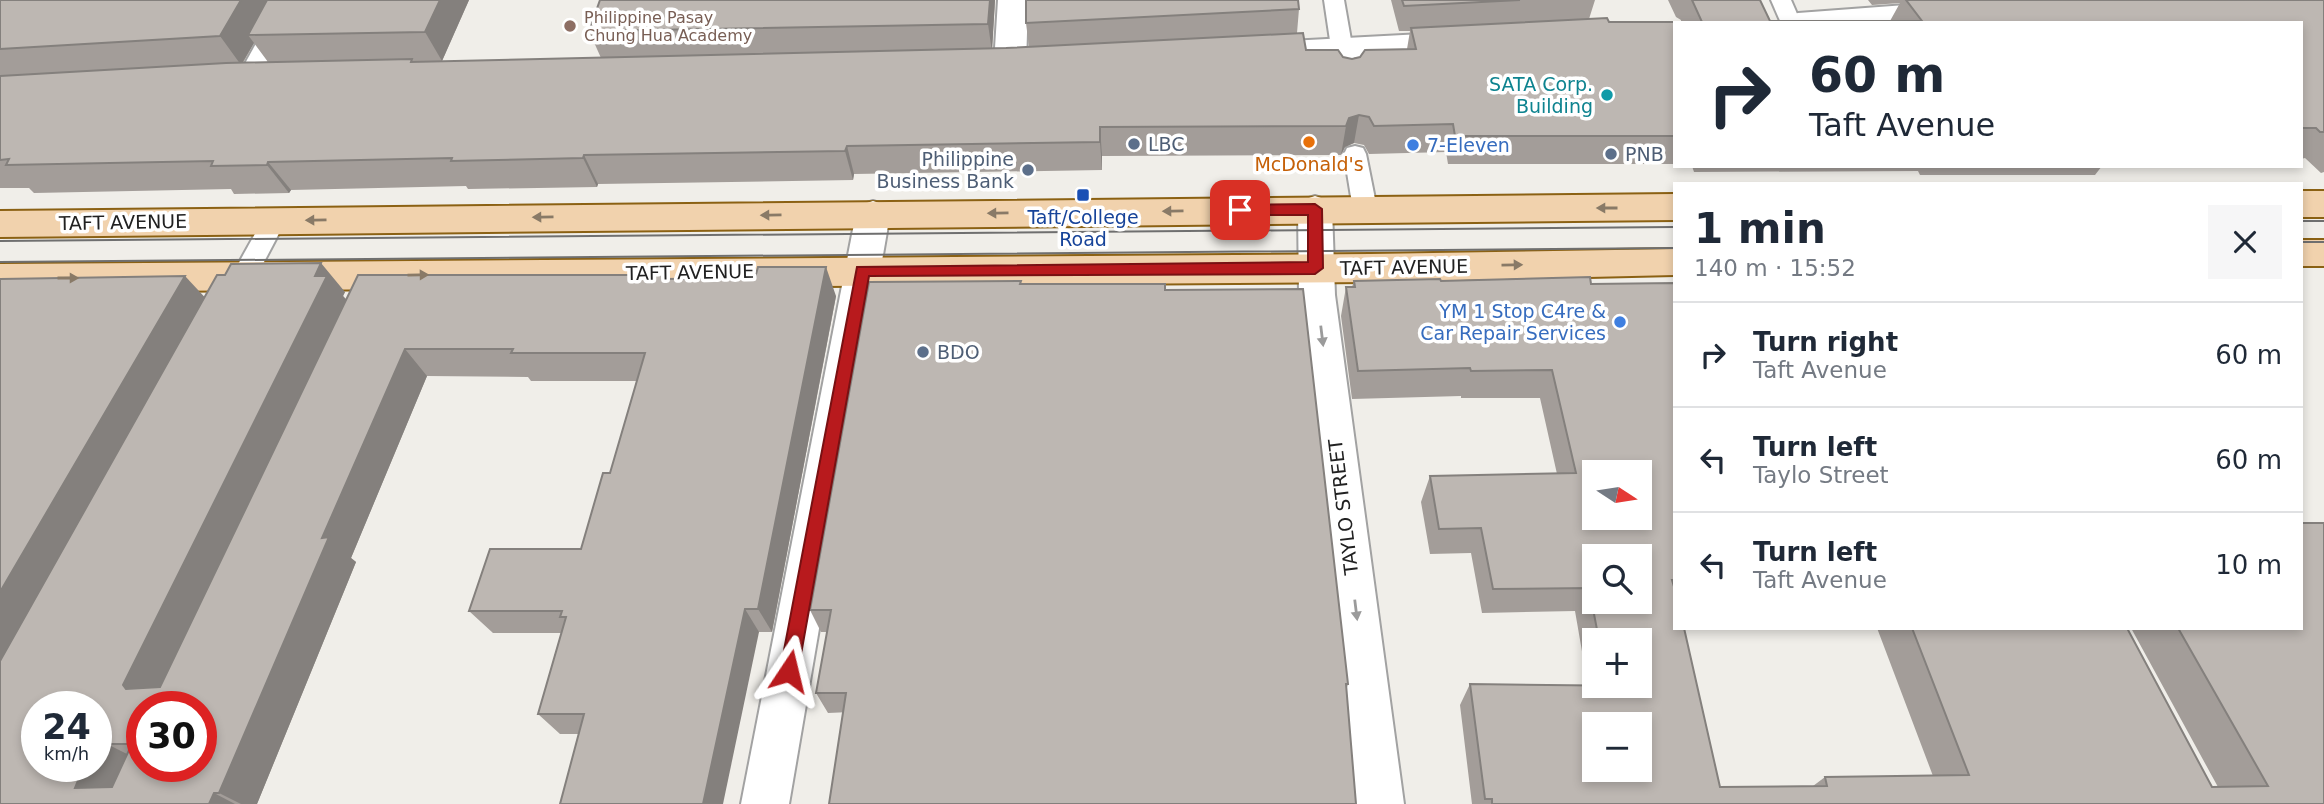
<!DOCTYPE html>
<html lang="en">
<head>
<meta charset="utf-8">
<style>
	body { margin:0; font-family:"DejaVu Sans",sans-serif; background:#f6f6f7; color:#1f2937; height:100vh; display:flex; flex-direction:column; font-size:26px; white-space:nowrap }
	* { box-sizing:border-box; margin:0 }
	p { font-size:23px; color:#747a83 }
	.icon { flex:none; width:38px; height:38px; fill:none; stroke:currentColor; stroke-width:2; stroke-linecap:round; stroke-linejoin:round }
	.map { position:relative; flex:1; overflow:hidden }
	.sheet { position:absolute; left:1673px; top:182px; width:630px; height:448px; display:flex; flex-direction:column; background:#fff; border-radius:0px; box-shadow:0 4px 10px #0003 }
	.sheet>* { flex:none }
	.hud { position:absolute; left:1673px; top:21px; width:630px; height:147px; border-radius:0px; box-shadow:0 4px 10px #0003; background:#fff; color:#1f2937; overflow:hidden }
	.needle { width:46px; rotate:102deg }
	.buttons { position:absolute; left:1582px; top:460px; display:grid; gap:14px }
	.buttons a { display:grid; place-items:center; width:70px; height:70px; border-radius:0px; background:#fff; box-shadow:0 4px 10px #0003; font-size:35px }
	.speed { position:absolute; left:21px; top:691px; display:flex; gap:14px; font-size:35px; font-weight:700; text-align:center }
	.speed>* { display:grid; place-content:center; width:91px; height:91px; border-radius:50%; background:#fff; box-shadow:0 4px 10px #0003; line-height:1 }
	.speed small { font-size:18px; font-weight:400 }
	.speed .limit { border:10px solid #d22; background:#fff; color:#111 }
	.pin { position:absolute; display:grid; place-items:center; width:60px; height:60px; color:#fff; margin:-30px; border-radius:14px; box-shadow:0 4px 10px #0006 }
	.me { position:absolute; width:77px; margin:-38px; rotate:10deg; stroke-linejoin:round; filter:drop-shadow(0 0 5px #0008) }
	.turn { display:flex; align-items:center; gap:24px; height:147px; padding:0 21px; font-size:32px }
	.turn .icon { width:91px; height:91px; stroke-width:2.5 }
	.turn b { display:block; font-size:49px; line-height:60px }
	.round { display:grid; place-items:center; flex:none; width:74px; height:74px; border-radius:0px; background:#f6f6f7 }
	.summary { display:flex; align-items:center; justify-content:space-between; height:119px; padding:0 21px }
	h1 { font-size:42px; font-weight:700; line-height:52px }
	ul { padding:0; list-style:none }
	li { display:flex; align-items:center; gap:21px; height:105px; padding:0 21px; border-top:2px solid #e0e1e3 }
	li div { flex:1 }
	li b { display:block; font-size:26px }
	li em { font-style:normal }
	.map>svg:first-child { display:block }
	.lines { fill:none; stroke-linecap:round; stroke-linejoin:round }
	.service-casing { stroke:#a2a2a2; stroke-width:4 }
	.minor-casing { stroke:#a2a2a2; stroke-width:4 }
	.tertiary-casing { stroke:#a2a2a2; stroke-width:4 }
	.primary-casing { stroke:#8b6113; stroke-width:4 }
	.service { fill:#fff; fill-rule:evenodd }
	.minor { fill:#fff; fill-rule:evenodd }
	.tertiary { fill:#fff; fill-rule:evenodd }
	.primary { fill:#f1d2ad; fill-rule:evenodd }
	.tram { stroke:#6f6f6f; stroke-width:2 }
	.wall { fill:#a39d99; fill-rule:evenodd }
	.shaded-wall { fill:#84807d }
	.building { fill:#bdb7b2; stroke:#84807d; stroke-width:2; fill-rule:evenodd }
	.oneway { fill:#897a67 }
	.oneway2 { fill:#9b9b9b }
	.route { fill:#b81a1d; stroke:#781113; stroke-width:2 }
	.education-dot { fill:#8d6e63; stroke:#fff; stroke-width:2.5 }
	.culture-dot { fill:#0f9aa8; stroke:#fff; stroke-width:2.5 }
	.food-dot { fill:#e8710a; stroke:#fff; stroke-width:2.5 }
	.service-dot { fill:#5c6f8a; stroke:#fff; stroke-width:2.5 }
	.shop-dot { fill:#3f7fe0; stroke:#fff; stroke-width:2.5 }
	.transit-dot { fill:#1a4fb4; stroke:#fff; stroke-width:2.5 }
	.labels { text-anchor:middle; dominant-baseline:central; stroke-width:7; stroke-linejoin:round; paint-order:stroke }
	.far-education-label { font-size:16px; fill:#785e54; stroke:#fff; text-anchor:start }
	.culture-label { font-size:19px; fill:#0d838f; stroke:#fff; text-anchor:end }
	.service-label { font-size:19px; fill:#4e5e75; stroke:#fff; text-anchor:start }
	.shop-label { font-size:19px; fill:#366cbe; stroke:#fff; text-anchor:start }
	.food-label { font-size:19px; fill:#c56008; stroke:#fff }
	.transit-label { font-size:19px; fill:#164399; stroke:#fff }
	.street-label { font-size:19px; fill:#212121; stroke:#fff }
</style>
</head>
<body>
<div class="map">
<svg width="2324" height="804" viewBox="0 0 2324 804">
	<rect width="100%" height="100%" fill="#f0eee9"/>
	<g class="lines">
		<defs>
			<g id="service">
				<path d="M 280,0 L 300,0 L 256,83 L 248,85 L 240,83 L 237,78 Z"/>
				<path d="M 1324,0 L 1344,0 L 1357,74 L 1354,79 L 1346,81 L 1338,79 L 1335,74 Z"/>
				<path d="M 1771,0 L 1791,0 L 1801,23 L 1781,23 Z"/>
				<path d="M 1355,146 L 1363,148 L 1366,154 L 1377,209 L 1373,215 L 1365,218 L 1357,215 L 1353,209 L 1344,154 L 1347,148 Z"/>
				<path d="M 274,211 L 282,214 L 286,220 L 244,300 L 235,302 L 226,300 L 223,293 L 226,286 L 266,214 Z"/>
			</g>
			<g id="minor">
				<path d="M 998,0 L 1028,0 L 1026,64 L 1021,71 L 1010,74 L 999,71 L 994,64 Z"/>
				<path d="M 1315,196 L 1327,200 L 1332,209 L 1335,295 L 1404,804 L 1356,804 L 1299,295 L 1298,209 L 1303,200 Z"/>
				<path d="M 873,201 L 885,205 L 890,214 L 789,804 L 741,804 L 856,214 L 861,205 Z"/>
			</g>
			<g id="tertiary">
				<path d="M 1946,2 L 1957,5 L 1961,12 L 1957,19 L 1932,23 L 1783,23 L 1787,16 L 1798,13 Z"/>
				<path d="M 1460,32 L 1471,35 L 1475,42 L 1471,49 L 1460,52 L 1268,62 L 1257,59 L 1252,52 L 1257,45 L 1268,42 Z"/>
			</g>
			<g id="primary">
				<rect x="2301" y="191" width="23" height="26"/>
				<path d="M 1675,194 L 1675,220 L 0,237 L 0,211 Z"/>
				<rect x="2301" y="240" width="23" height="26"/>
				<path d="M 1675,249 L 1675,275 L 1371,282 L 0,292 L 0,264 L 1371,254 Z"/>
			</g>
		</defs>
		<use href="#service" class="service-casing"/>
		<use href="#minor" class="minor-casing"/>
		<use href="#tertiary" class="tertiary-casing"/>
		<use href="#primary" class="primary-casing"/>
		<use href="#service" class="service"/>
		<use href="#minor" class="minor"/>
		<use href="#tertiary" class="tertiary"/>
		<use href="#primary" class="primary"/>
		<g class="tram">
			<path d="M 2301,221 L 2324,221"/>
			<path d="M 0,241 L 1675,227"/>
			<path d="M 2301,242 L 2324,242"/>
			<path d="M 0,262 L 1675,248"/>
		</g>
	</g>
	<g class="wall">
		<path d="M 0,0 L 469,0 L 442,61 L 414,62 L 601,58 L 589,31 L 995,0 L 992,48 L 1029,47 L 1026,23 L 1299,9 L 1297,33 L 1306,50 L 1352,59 L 1407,49 L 1410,31 L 1399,31 L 1391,0 L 1595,0 L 1589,19 L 1609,22 L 1681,22 L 1681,20 L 1676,17 L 1668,0 L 1760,0 L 1770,21 L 1890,21 L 1900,3 L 1872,5 L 1868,0 L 2324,0 L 2324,172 L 2321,173 L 2305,158 L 2301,159 L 2301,23 L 1675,23 L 1675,164 L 1448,164 L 1446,152 L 1369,154 L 1364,145 L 1354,143 L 1345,147 L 1341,155 L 1102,156 L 1102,170 L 854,174 L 853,180 L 598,184 L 597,187 L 468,189 L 466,186 L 291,190 L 289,193 L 234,194 L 231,189 L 34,193 L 29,188 L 0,188 ZM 254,43 L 268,62 L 243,63 Z"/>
		<path d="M 1692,166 L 2102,166 L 2095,175 L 1920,175 L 1918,171 L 1694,172 Z"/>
		<path d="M 664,275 L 666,279 L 836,296 L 772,632 L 759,632 L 579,734 L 560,734 L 538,714 L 561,633 L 493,633 L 469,611 L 581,549 L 610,473 L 637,381 L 531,381 L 528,377 L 427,376 L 351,558 L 356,562 L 257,804 L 0,804 L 205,297 L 345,292 L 343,296 L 346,299 Z"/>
		<path d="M 1021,281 L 1021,284 L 1165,290 L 1348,684 L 1346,690 L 828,713 L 816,693 L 827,632 L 821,632 L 810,610 Z"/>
		<path d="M 1354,281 L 1591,284 L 1675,283 L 1675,628 L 1720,787 L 1813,786 L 1825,777 L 1933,776 L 1877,628 L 2127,628 L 2212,787 L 2218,787 L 2131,628 L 2301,628 L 2324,804 L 1472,804 L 1460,705 L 1470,684 L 1588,686 L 1575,611 L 1482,613 L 1471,553 L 1430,554 L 1421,502 L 1430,476 L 1557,474 L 1540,398 L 1461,398 L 1461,396 L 1352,399 L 1341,316 L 1346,287 L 1352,287 ZM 1594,640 L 1640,640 L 1640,686 L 1594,686 Z"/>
	</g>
	<g class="shaded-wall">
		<path d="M 241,0 L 278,0 L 248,35 L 254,43 L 241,65 L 220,36 Z"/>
		<path d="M 440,0 L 469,0 L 442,61 L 425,32 Z"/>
		<path d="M 990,0 L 995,0 L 992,52 L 988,24 Z"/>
		<path d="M 1359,115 L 1354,143 L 1345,147 L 1341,155 L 1346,126 L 1349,118 Z"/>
		<path d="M 1100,127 L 1102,156 L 1102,170 L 1100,142 Z"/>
		<path d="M 847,146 L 854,174 L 853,180 L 845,151 Z"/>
		<path d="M 584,155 L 598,184 L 597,187 L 583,158 Z"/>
		<path d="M 268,162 L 291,190 L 289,193 L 267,165 Z"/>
		<path d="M 321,263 L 345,292 L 343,296 L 350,304 L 160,706 L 126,689 L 123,685 Z"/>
		<path d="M 826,267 L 836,296 L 772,632 L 758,609 Z"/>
		<path d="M 185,276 L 212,305 L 0,685 L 0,592 Z"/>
		<path d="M 405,349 L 427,376 L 351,558 L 356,562 L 257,804 L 241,804 L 219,793 L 322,538 Z"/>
		<path d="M 745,609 L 759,632 L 723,804 L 703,804 Z"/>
		<path d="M 99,733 L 120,744 L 107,744 L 135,758 L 115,804 L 75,788 L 84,766 L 96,766 L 96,739 Z"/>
		<path d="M 214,793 L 235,804 L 209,804 Z"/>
	</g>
	<g class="building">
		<path d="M 0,0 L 241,0 L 220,36 L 0,49 Z"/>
		<path d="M 267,0 L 440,0 L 425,32 L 248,35 Z"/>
		<path d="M 600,0 L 990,0 L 988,24 L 589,31 Z"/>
		<path d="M 1026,0 L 1298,0 L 1299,9 L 1026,23 Z"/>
		<path d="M 1402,0 L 1520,0 L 1404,6 Z"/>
		<path d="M 1692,0 L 1760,0 L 1770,21 L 1922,21 L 1906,0 L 2324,0 L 2324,132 L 2320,132 L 2316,128 L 2301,128 L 2301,23 L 1675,23 L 1675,136 L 1455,136 L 1453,124 L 1374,126 L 1369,117 L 1359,115 L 1349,118 L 1346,126 L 1100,127 L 1100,142 L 847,146 L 845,151 L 584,155 L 583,158 L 451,161 L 452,158 L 268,162 L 267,165 L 211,166 L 213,161 L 6,165 L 9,159 L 0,160 L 0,76 L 226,63 L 412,59 L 411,62 L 1006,48 L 1303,33 L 1306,50 L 1338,50 L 1343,57 L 1352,59 L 1360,57 L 1365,50 L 1416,49 L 1411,28 L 1607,18 L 1609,22 L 1702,22 Z"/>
		<path d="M 321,263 L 315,276 L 327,276 L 123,685 L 126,689 L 160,687 L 358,275 L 664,275 L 663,279 L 755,278 L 758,267 L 826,267 L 758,609 L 745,609 L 703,804 L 560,804 L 584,714 L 538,714 L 566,617 L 560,617 L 562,611 L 469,611 L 490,549 L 581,549 L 603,473 L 610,473 L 645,353 L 511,353 L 513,349 L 405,349 L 322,538 L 329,537 L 219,793 L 214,793 L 209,804 L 0,804 L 0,661 L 217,275 L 225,275 L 231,264 ZM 37,707 L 96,707 L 96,739 L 99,733 L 106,731 L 107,744 L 128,744 L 130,748 L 112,787 L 75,788 L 84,766 L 37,766 ZM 142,707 L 201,707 L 201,766 L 142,766 Z"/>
		<path d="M 185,276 L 0,592 L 0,279 Z"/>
		<path d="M 1590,277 L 1591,284 L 1675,283 L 1675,580 L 1672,580 L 1675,590 L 1675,628 L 1684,628 L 1720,787 L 1827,786 L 1825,777 L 1969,775 L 1912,628 L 2127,628 L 2212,787 L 2268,786 L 2178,628 L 2301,628 L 2301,523 L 2324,523 L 2324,804 L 1492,804 L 1492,799 L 1485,799 L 1470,684 L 1640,686 L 1640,640 L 1599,640 L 1589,588 L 1493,589 L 1481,528 L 1439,529 L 1430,476 L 1576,473 L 1552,370 L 1471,371 L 1470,368 L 1358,371 L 1346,287 L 1355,287 L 1354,281 L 1440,279 L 1441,281 ZM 1594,472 L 1640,472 L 1640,518 L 1594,518 ZM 1594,556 L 1640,556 L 1640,602 L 1594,602 ZM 1594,724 L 1640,724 L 1640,770 L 1594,770 Z"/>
		<path d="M 1021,281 L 1020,284 L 1165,284 L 1165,290 L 1303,289 L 1348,684 L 1346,684 L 1356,804 L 829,804 L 846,693 L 816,693 L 831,610 L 810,610 L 869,282 Z"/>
	</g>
	<defs><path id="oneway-solid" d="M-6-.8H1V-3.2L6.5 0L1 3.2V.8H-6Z" transform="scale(1.75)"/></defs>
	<g class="oneway">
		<use href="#oneway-solid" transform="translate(1607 208) rotate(180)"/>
		<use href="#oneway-solid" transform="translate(1173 211) rotate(179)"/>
		<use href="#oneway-solid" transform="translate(998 213) rotate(179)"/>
		<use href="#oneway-solid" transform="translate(771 215) rotate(179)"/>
		<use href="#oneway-solid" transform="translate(543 217) rotate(179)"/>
		<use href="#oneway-solid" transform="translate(316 220) rotate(179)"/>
		<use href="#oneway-solid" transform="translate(1512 265) rotate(-1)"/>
		<use href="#oneway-solid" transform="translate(418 275) rotate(-1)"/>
		<use href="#oneway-solid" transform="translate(68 278)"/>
	</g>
	<g class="oneway2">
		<use href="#oneway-solid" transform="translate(1322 336) rotate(83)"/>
		<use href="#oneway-solid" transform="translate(1356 610) rotate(83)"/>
	</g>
	<path class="route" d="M 1315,204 L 1322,209 L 1323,268 L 1315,274 L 869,276 L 798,671 L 796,677 L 789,679 L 783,677 L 780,671 L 857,267 L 1308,262 L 1308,215 L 1240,215 L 1233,210 L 1240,205 Z"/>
	<circle class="education-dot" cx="570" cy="26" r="7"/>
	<circle class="culture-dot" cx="1607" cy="95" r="7"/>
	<circle class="food-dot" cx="1309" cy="142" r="7"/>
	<g class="service-dot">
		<circle cx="1134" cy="144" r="7"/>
		<circle cx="1611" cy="154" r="7"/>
		<circle cx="1028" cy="170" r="7"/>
		<circle cx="923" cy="352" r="7"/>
	</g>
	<g class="shop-dot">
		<circle cx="1413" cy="145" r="7"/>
		<circle cx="1620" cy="322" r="7"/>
	</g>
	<rect class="transit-dot" x="1076" y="188" width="14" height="14" rx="3.5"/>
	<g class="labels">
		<g class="far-education-label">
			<text x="584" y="17">Philippine Pasay<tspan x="584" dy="18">Chung Hua Academy</tspan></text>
		</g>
		<g class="culture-label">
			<text x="1593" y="84">SATA Corp.<tspan x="1593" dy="22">Building</tspan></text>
		</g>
		<g class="service-label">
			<text x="1148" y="144">LBC</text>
			<text x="1625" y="154">PNB</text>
			<text x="1014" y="159" text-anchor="end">Philippine<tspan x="1014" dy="22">Business Bank</tspan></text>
			<text x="937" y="352">BDO</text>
		</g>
		<g class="shop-label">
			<text x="1427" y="145">7-Eleven</text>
			<text x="1606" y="311" text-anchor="end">YM 1 Stop C4re &amp;<tspan x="1606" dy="22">Car Repair Services</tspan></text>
		</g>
		<g class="food-label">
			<text x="1309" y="164">McDonald's</text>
		</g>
		<g class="transit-label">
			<text x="1083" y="217">Taft/College<tspan x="1083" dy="22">Road</tspan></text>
		</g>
		<g class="street-label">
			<text transform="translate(123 222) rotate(-1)">TAFT AVENUE</text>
			<text transform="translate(1404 267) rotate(-1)">TAFT AVENUE</text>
			<text transform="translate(690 272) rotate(-1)">TAFT AVENUE</text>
			<text transform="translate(1343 507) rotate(-97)">TAYLO STREET</text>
		</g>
	</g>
</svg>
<div class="buttons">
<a><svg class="needle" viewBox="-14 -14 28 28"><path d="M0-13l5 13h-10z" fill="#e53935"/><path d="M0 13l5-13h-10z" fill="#747a83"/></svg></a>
<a><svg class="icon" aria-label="search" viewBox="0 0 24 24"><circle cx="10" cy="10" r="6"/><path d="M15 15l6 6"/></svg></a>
<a>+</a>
<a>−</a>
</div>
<div class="speed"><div>24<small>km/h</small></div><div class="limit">30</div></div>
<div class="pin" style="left:1240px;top:210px;background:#d93025"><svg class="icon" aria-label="arrive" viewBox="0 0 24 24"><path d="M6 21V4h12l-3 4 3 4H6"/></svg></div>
<svg class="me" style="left:789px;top:671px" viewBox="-20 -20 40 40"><path d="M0-17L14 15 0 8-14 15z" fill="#b81a1d" stroke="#fff" stroke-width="4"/></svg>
<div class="hud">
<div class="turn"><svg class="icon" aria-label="right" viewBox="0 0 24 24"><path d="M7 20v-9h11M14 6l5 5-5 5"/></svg><div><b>60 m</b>Taft Avenue</div></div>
</div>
<section class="sheet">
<div class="summary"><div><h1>1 min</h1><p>140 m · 15:52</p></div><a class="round"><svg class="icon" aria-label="close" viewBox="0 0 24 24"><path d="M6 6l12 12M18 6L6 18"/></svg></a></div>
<ul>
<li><svg class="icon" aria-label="right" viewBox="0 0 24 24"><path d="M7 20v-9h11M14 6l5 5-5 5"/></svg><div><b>Turn right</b><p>Taft Avenue</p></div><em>60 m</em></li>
<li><svg class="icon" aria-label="left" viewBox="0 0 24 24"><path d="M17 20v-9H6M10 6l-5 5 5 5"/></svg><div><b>Turn left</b><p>Taylo Street</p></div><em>60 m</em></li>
<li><svg class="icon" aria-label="left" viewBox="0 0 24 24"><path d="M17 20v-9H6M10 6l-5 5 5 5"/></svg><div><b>Turn left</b><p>Taft Avenue</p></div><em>10 m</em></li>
</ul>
</section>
</div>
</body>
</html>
